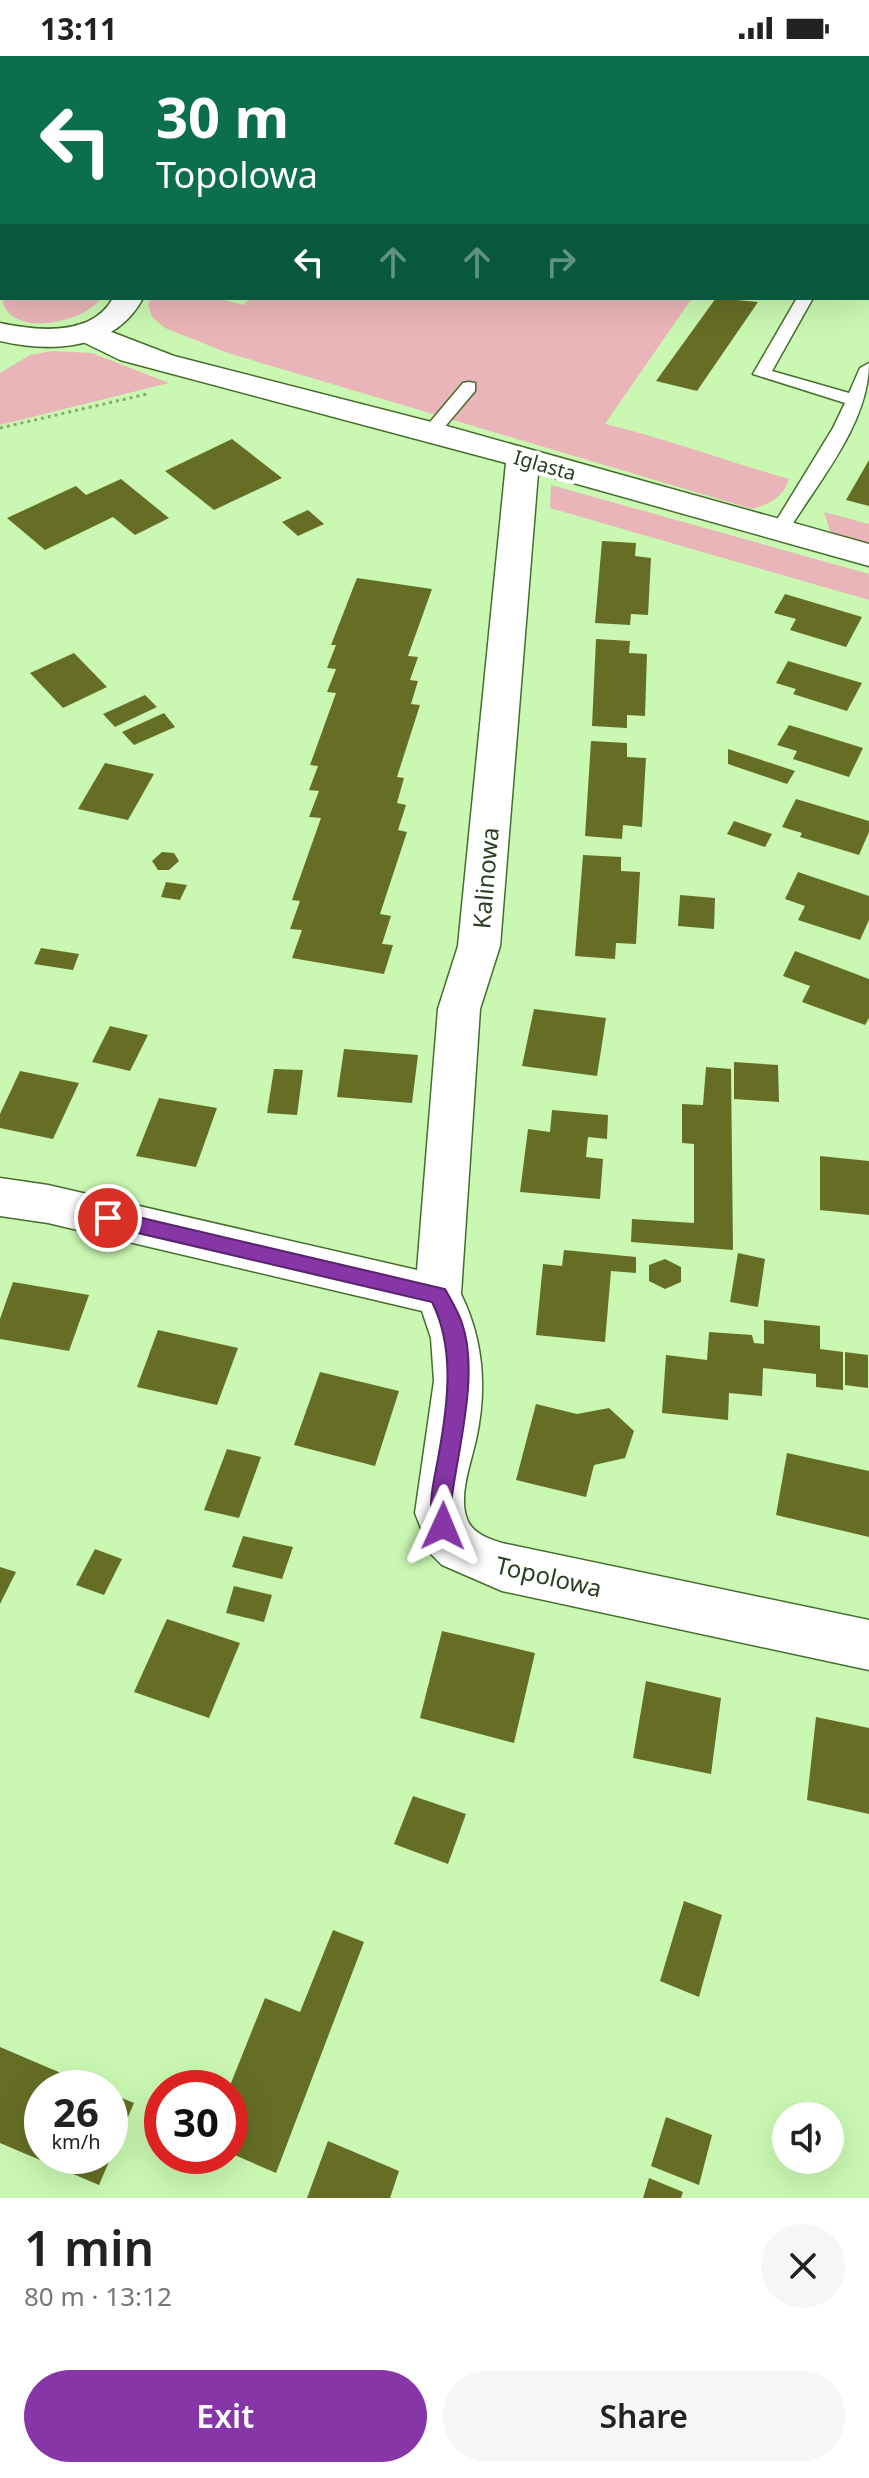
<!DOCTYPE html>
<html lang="en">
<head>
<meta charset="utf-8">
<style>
	body { margin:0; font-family:"Noto Sans",sans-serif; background:#f6f6f6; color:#222; height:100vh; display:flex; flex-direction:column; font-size:30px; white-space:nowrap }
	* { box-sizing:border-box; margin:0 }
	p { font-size:26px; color:#767676 }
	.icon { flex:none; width:44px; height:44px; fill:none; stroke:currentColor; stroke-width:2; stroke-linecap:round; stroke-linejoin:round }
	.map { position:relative; height:2142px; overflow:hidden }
	.side { display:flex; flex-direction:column; background:#fff; flex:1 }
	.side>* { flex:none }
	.hud { position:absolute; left:0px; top:0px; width:870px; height:244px; box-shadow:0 8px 32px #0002; background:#0b6e4f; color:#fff; overflow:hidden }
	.buttons { position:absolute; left:772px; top:2046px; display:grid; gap:16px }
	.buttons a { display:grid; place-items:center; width:72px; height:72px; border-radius:50%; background:#fff; box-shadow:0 8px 32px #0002; font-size:40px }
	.speed { position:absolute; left:24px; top:2014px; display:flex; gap:16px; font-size:40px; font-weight:700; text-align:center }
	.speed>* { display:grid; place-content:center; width:104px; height:104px; border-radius:50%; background:#fff; box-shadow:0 8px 32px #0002; line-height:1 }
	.speed small { font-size:20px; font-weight:400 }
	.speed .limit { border:12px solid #d22; background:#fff; color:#111 }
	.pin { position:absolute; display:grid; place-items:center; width:68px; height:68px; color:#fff; margin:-34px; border:4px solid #fff; border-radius:50%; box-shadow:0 2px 8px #0007 }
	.me { position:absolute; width:88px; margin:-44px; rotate:1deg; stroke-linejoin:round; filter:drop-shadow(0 0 6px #0008) }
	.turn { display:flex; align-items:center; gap:28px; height:168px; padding:0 24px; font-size:36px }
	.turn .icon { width:104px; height:104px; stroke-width:2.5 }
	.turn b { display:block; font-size:56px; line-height:68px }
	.lanes { display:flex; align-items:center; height:76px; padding:0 24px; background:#0003; justify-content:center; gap:40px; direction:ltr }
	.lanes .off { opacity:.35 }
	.round { display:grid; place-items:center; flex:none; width:84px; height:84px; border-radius:42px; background:#f6f6f6 }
	.head { display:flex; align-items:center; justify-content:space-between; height:136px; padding:0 24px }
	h1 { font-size:48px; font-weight:600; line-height:60px }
	.primary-button { display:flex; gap:16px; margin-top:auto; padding:16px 24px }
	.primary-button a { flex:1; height:92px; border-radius:48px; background:#8636a6; color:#fff; font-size:32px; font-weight:600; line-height:92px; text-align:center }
	.primary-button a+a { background:#f6f6f6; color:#222 }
	.status { display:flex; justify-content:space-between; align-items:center; height:56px; padding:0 40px; background:#fff; direction:ltr }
	.status svg { height:22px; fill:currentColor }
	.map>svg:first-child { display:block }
	.green { fill:#eab5b8 }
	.building { fill:#666e25 }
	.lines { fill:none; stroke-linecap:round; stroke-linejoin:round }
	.service-casing { stroke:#456d2c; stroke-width:3 }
	.minor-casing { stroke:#456d2c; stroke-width:3 }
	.tertiary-casing { stroke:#456d2c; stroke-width:3 }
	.path { stroke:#88aa76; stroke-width:3; stroke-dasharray:3 4; stroke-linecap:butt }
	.service { fill:#fff; fill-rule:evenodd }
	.minor { fill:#fff; fill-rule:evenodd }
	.tertiary { fill:#fff; fill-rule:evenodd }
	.route { fill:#8636a6; stroke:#57236c; stroke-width:2 }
	.labels { text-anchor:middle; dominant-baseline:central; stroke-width:8; stroke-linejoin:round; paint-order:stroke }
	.far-street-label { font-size:20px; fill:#2c3e22; stroke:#fff }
	.street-label { font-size:24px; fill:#2c3e22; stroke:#fff }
</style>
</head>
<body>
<div class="status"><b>13:11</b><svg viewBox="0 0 49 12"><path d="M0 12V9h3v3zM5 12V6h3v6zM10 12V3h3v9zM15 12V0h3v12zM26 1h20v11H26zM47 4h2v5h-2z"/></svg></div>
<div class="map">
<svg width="869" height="2142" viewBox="0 0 869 2142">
	<rect width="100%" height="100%" fill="#caf8b2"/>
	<g class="green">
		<path d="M 0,0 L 404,0 L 2,2 L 2,21 Z"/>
		<path d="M 478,0 L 869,0 L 869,41 L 868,2 Z"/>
		<path d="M 2,239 L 2,242 L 101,242 C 83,269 3,283 2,239 Z"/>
		<path d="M 152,242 L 216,242 L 244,249 L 250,242 L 692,242 L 605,368 C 667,383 726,405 789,423 C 783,442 769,448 752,453 L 228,297 L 165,272 L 152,261 L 148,248 Z"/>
		<path d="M 52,295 L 92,297 L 169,327 L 0,369 L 0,317 L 30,299 Z"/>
		<path d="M 551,429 L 869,518 L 869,544 L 550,452 Z"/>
		<path d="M 824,456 L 869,468 L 869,489 L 831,478 Z"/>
	</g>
	<g class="building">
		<path d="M 716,242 L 758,246 L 697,335 L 656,325 Z"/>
		<path d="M 232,383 L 282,422 L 214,454 L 165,415 Z"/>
		<path d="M 869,404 L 869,450 L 846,444 Z"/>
		<path d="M 121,423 L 169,462 L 135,479 L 113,461 L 45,494 L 7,462 L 76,430 L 86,439 Z"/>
		<path d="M 308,454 L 324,468 L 298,480 L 282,466 Z"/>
		<path d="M 602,485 L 636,487 L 635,500 L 651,502 L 648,559 L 631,558 L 630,569 L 595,567 Z"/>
		<path d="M 357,522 L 432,533 L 408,600 L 418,601 L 410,624 L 418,625 L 411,648 L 420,649 L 397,721 L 404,722 L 397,747 L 406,749 L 398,774 L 407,776 L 380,858 L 391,860 L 382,888 L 393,889 L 384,918 L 292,902 L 302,874 L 290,873 L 300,845 L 292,844 L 321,762 L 309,761 L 319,735 L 309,734 L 318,710 L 310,709 L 336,637 L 327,636 L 336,613 L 327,612 L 336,589 L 331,589 Z"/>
		<path d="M 785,538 L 862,561 L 846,591 L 790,574 L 796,563 L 774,557 Z"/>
		<path d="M 596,583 L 630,585 L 629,597 L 647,598 L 645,660 L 627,659 L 627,672 L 592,670 Z"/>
		<path d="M 74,597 L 107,631 L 63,652 L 30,617 Z"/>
		<path d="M 788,605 L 862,627 L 847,655 L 793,638 L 796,633 L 776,627 Z"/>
		<path d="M 145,639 L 157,651 L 115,671 L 103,658 Z"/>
		<path d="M 164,657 L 175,671 L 134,689 L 122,676 Z"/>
		<path d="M 789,669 L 863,692 L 849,721 L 793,703 L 797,695 L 777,689 Z"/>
		<path d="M 591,685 L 627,687 L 627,701 L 646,702 L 642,771 L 623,769 L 622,783 L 585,780 Z"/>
		<path d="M 728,693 L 795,715 L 787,728 L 728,708 Z"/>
		<path d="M 105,707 L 154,718 L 128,764 L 78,753 Z"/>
		<path d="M 796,743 L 869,765 L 869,776 L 859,799 L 800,781 L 802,777 L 782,771 Z"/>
		<path d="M 734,765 L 772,778 L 765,791 L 727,778 Z"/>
		<path d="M 162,796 L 174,797 L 179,805 L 169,814 L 158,814 L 152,805 Z"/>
		<path d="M 583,799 L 621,801 L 621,815 L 640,816 L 636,888 L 616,887 L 615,903 L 575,900 Z"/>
		<path d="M 798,816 L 869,840 L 869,864 L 860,884 L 798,864 L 805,850 L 785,843 Z"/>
		<path d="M 166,826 L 187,829 L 180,844 L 161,841 Z"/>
		<path d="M 680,839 L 715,842 L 714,873 L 678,870 Z"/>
		<path d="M 41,892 L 79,898 L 73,914 L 34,908 Z"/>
		<path d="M 795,895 L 869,923 L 869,962 L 865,969 L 802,946 L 810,930 L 783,920 Z"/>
		<path d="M 534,953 L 606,962 L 597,1020 L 522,1010 Z"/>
		<path d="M 110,970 L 148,979 L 130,1015 L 92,1006 Z"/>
		<path d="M 344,993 L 418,999 L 412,1047 L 337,1041 Z"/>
		<path d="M 734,1006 L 778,1009 L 779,1046 L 734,1043 Z"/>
		<path d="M 706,1011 L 731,1013 L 733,1194 L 631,1186 L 632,1163 L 694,1167 L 694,1088 L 682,1087 L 682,1048 L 703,1049 Z"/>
		<path d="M 274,1013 L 303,1014 L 297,1059 L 267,1057 Z"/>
		<path d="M 20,1015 L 79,1027 L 53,1083 L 0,1072 L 0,1058 Z"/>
		<path d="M 159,1042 L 217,1052 L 196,1111 L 136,1100 Z"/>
		<path d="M 552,1054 L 608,1059 L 607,1083 L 588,1081 L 586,1101 L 603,1103 L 600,1143 L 520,1136 L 528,1073 L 550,1076 Z"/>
		<path d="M 820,1100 L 869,1105 L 869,1159 L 820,1154 Z"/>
		<path d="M 564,1194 L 636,1201 L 636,1217 L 611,1215 L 605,1286 L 536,1279 L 543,1208 L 562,1210 Z"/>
		<path d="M 738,1197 L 765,1203 L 758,1251 L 730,1246 Z"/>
		<path d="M 665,1203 L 681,1211 L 681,1226 L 665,1233 L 649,1225 L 649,1209 Z"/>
		<path d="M 13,1226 L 89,1239 L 69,1295 L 0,1283 L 0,1263 Z"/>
		<path d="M 764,1264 L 820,1270 L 820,1293 L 843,1296 L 843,1334 L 816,1331 L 816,1318 L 763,1312 L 762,1340 L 729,1337 L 728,1364 L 662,1357 L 666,1299 L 707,1304 L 709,1276 L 752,1279 L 754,1287 L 764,1288 Z"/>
		<path d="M 158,1274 L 238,1292 L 217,1349 L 137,1331 Z"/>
		<path d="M 845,1296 L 868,1299 L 868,1332 L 845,1329 Z"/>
		<path d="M 320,1316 L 399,1335 L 375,1410 L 294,1389 Z"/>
		<path d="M 536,1348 L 577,1358 L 609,1352 L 634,1375 L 625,1402 L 594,1409 L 586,1441 L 516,1424 Z"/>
		<path d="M 227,1393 L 261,1401 L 239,1462 L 204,1454 Z"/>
		<path d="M 787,1397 L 869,1415 L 869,1481 L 776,1459 Z"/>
		<path d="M 243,1480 L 293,1491 L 282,1523 L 232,1511 Z"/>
		<path d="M 95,1493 L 122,1503 L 104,1539 L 76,1529 Z"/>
		<path d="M 0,1511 L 16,1516 L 0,1548 Z"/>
		<path d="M 234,1530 L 272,1539 L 264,1566 L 226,1557 Z"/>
		<path d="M 167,1563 L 240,1587 L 209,1662 L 134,1636 Z"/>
		<path d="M 442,1575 L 535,1597 L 514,1687 L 420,1662 Z"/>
		<path d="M 646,1625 L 721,1642 L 711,1718 L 633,1702 Z"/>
		<path d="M 816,1661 L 869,1672 L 869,1758 L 807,1744 Z"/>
		<path d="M 413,1740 L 466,1758 L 448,1808 L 394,1788 Z"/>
		<path d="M 684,1845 L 722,1859 L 699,1941 L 660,1925 Z"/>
		<path d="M 333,1874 L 364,1886 L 276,2117 L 230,2097 L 229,2032 L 265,1942 L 300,1956 Z"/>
		<path d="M 0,1991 L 96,2032 L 42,2032 L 42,2100 L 110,2100 L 110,2037 L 134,2047 L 99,2129 L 0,2087 Z"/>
		<path d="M 666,2061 L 712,2079 L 699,2129 L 651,2110 Z"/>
		<path d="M 328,2085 L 399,2115 L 390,2142 L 307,2142 Z"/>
		<path d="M 649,2122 L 683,2136 L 681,2142 L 643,2142 Z"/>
	</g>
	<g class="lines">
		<defs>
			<g id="service">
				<path d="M 797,242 L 813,242 L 772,315 L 849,337 L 860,312 L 869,307 C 869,367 819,425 788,475 L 779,481 L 770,475 L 833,372 L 845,347 L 753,318 Z"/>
				<path d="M 469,326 L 475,327 L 475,335 L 437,380 L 425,380 L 425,372 L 463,327 Z"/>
			</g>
			<path id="minor" d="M 88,267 L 174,300 L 443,369 L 869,488 L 869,510 L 538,417 L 500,890 L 480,953 L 461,1238 C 484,1285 487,1334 476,1384 C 471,1407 458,1440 467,1463 C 472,1477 489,1483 502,1487 L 869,1564 L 869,1614 L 502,1535 L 442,1509 L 431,1498 L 415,1457 L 434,1325 L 431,1282 L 422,1255 L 48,1167 L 0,1160 L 0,1122 L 48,1129 L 417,1214 L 438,953 L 458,890 L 506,407 L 120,304 L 77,283 L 73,276 L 77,269 Z"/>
			<g id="tertiary">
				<path d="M 0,188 L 2,189 L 2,207 L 0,206 Z"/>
				<path d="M 113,242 L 143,242 C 116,294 52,297 0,285 L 0,267 C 37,275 92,281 113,242 Z"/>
			</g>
		</defs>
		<use href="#service" class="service-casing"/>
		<use href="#minor" class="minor-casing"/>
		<use href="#tertiary" class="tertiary-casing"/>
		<path class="path" d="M 0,372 L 147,338"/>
		<use href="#service" class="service"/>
		<use href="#minor" class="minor"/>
		<use href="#tertiary" class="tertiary"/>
	</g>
	<path class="route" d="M 108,1154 L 445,1233 C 451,1244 458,1255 462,1267 C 479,1316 459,1389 452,1440 C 451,1452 456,1465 451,1476 L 443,1479 L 436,1476 C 425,1452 435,1422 439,1397 C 448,1347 455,1292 432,1246 L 108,1170 L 99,1162 Z"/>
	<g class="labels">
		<g class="far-street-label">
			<text transform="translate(545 409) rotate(16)">Iglasta</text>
		</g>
		<g class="street-label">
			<text transform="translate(485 822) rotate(-85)">Kalinowa</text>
			<text transform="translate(549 1520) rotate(13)">Topolowa</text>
		</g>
	</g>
</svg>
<div class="buttons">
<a><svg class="icon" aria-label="sound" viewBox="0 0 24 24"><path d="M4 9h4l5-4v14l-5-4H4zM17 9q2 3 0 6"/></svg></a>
</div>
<div class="speed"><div>26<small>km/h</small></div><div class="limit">30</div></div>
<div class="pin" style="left:108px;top:1162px;background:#d93025"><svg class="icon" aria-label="arrive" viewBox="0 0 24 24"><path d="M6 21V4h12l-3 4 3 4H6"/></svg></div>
<svg class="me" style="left:443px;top:1470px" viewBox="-20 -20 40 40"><path d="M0-17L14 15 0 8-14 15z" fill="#8636a6" stroke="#fff" stroke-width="4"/></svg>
<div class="hud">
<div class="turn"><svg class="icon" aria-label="left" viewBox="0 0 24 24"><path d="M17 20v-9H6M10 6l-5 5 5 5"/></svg><div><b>30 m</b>Topolowa</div></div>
<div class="lanes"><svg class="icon" aria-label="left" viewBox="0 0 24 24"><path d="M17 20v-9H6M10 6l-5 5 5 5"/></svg><svg class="icon off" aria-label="ahead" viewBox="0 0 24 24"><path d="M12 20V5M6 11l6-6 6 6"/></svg><svg class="icon off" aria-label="ahead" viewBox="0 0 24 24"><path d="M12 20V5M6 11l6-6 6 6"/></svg><svg class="icon off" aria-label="right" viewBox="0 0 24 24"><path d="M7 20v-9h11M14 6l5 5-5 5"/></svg></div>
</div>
</div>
<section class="side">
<div class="head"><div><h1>1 min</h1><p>80 m · 13:12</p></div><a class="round"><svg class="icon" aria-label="close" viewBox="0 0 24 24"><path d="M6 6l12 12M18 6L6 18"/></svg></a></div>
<div class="primary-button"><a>Exit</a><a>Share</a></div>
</section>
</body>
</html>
